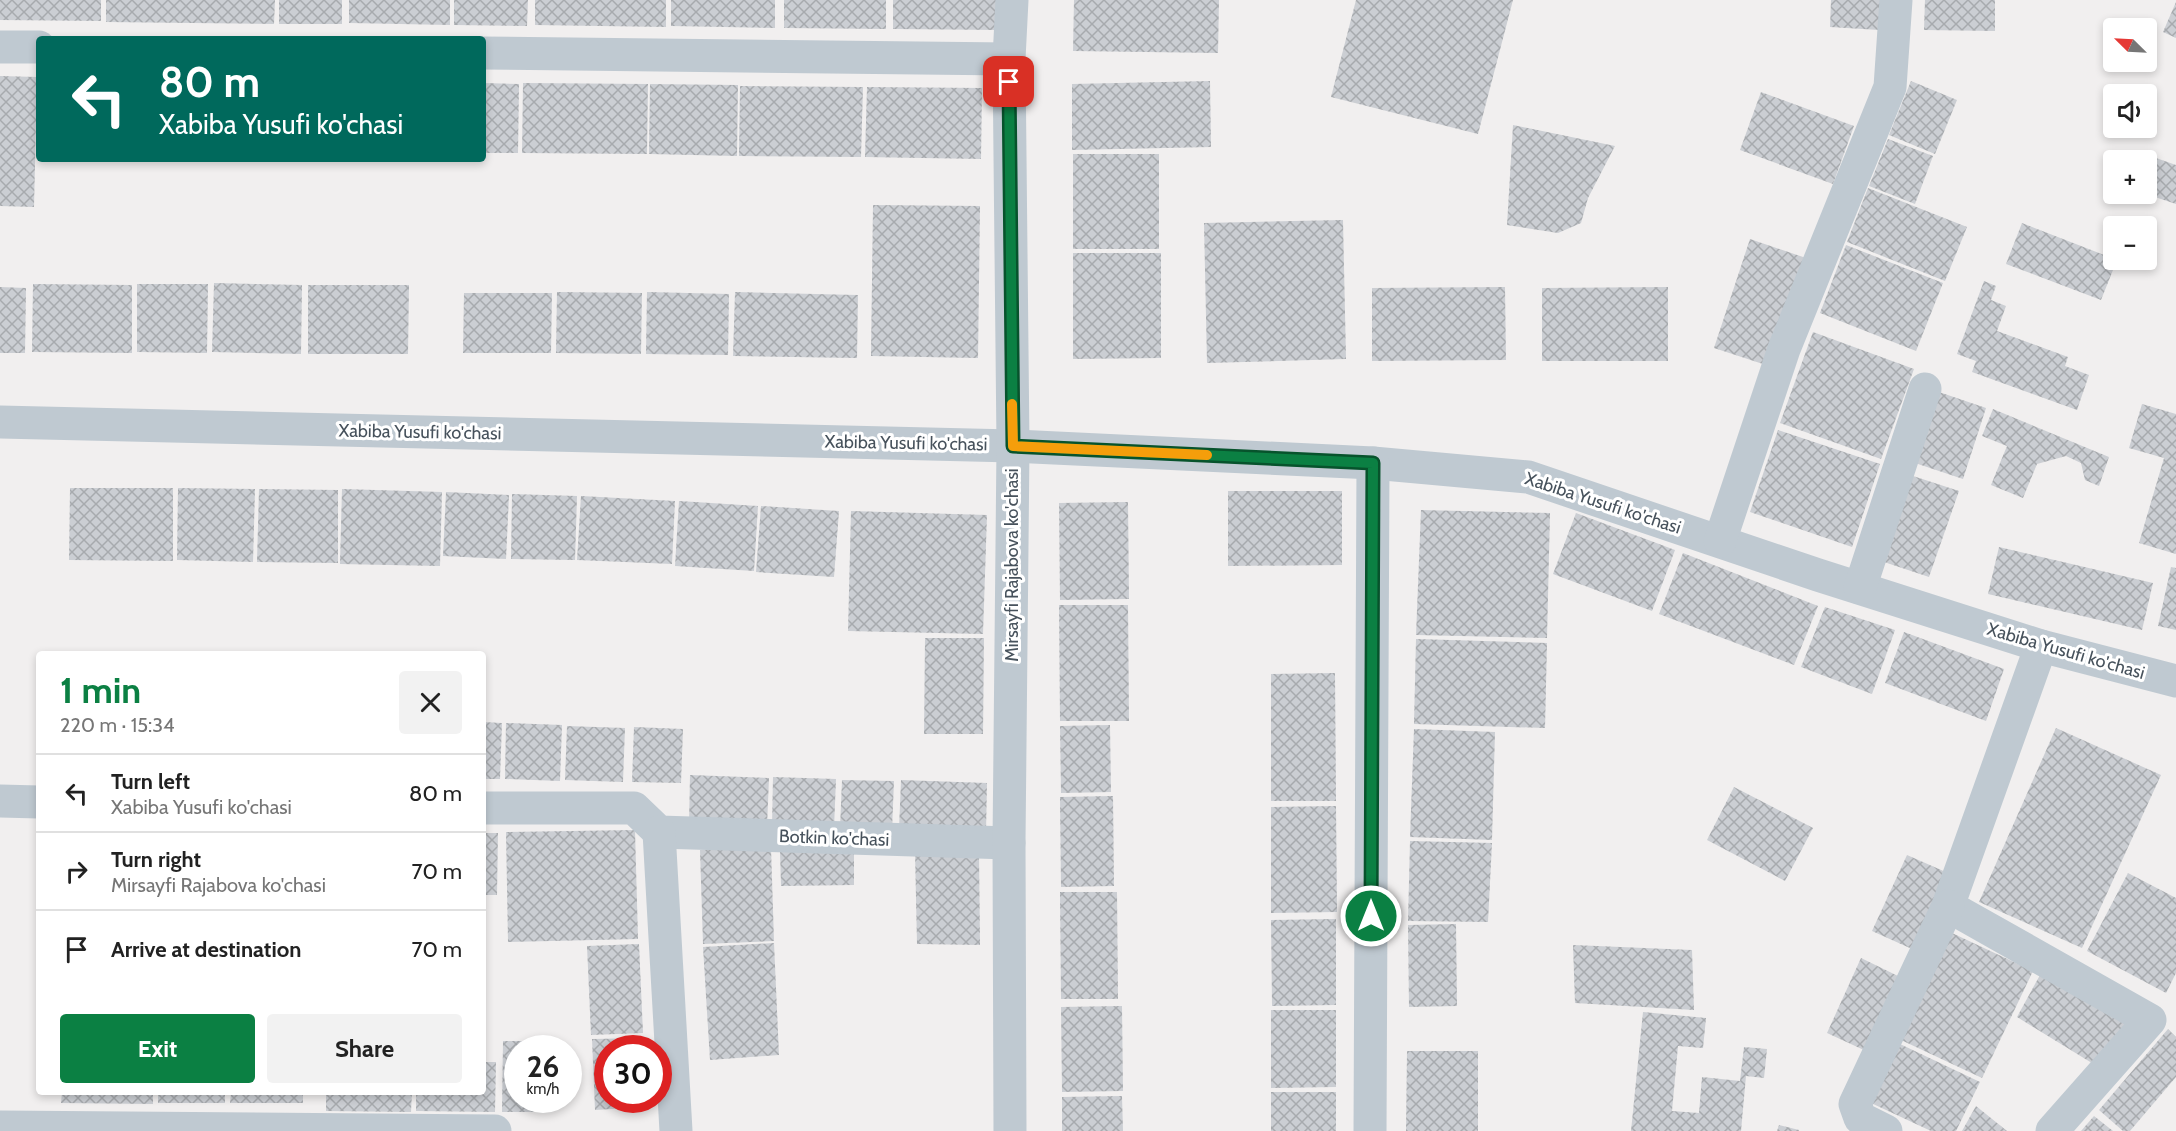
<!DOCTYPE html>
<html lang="en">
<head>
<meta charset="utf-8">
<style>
	body { margin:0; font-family:Cabin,sans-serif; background:#f2f2f2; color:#222; height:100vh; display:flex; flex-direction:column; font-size:22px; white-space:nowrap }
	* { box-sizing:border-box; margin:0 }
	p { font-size:20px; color:#767676 }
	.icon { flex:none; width:33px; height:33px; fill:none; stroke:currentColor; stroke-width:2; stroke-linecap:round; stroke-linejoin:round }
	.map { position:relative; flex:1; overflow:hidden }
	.drawer { position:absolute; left:36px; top:651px; width:450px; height:444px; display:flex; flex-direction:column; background:#fff; border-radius:6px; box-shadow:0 3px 9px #0003 }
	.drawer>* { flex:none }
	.hud { position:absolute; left:36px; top:36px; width:450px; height:126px; border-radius:6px; box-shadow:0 3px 9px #0003; background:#00695c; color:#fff; overflow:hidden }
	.needle { width:39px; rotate:294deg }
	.controls { position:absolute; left:2103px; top:18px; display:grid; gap:12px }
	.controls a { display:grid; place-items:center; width:54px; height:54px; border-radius:6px; background:#fff; box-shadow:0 3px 9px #0003; font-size:30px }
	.speed { position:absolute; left:504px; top:1035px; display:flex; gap:12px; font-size:30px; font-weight:700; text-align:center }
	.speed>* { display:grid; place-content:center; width:78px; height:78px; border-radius:50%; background:#fff; box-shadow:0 3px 9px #0003; line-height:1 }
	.speed small { font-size:15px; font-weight:400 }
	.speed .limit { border:9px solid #d22; background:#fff; color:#111 }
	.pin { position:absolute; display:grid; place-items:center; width:51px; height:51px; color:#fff; margin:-26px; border-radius:12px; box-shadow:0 3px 9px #0006 }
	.me { position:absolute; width:66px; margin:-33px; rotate:0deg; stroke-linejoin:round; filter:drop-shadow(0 0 4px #0008) }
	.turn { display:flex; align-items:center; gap:21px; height:126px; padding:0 24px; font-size:27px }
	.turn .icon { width:78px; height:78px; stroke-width:2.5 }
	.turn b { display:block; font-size:42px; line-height:51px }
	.round { display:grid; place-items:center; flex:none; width:63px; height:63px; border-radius:6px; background:#f2f2f2 }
	.headline { display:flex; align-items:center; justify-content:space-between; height:102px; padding:0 24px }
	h1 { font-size:36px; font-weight:700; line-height:45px; color:#0b8043 }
	.action { display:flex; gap:12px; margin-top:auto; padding:12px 24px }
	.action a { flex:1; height:69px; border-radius:6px; background:#0b8043; color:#fff; font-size:24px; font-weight:700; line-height:69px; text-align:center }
	.action a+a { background:#f2f2f2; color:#222 }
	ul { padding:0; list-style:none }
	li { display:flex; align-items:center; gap:18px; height:78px; padding:0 24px; border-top:2px solid #e0e0e0 }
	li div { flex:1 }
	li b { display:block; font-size:22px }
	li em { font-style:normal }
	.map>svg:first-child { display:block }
	.building { fill:url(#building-cross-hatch) }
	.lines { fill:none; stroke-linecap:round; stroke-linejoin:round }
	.minor { stroke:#bfc9d1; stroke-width:33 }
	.route-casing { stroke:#07532c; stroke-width:15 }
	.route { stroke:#0b8043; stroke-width:10 }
	.slow { stroke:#f59e0b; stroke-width:10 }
	.labels { text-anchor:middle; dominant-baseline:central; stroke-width:6; stroke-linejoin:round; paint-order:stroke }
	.street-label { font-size:18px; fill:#47525c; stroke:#fff }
</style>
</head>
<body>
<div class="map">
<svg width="2176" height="1131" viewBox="0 0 2176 1131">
	<defs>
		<pattern id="building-cross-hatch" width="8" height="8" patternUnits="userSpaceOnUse" patternTransform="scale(1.5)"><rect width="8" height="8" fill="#cbced3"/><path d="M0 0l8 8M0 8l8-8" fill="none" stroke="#a7aaae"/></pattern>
	</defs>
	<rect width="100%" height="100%" fill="#f1efef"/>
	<g class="building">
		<path d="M 0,0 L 101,0 L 101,21 L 0,20 Z"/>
		<path d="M 106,0 L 275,0 L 274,24 L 106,22 Z"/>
		<rect x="279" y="0" width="63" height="24"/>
		<path d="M 349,0 L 450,0 L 450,25 L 349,23 Z"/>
		<path d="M 454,0 L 528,0 L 527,26 L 454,25 Z"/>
		<path d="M 535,0 L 666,0 L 666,27 L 535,25 Z"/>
		<path d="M 671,0 L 775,0 L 775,28 L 671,26 Z"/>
		<path d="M 784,0 L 886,0 L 886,29 L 784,28 Z"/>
		<path d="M 893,0 L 997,0 L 996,30 L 893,29 Z"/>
		<path d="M 1074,0 L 1219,0 L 1218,53 L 1073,51 Z"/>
		<path d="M 1356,0 L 1513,0 L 1478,134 L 1331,97 Z"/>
		<path d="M 1831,0 L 1881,0 L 1879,30 L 1830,27 Z"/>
		<path d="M 1925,0 L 1995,0 L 1995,31 L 1924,30 Z"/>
		<path d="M 2176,2 L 2176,38 L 2163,32 Z"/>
		<path d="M 0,76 L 37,77 L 34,207 L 0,206 Z"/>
		<path d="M 1210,81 L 1211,147 L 1072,150 L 1072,84 Z"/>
		<path d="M 1911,81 L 1957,100 L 1935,154 L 1889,135 Z"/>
		<path d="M 483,83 L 519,84 L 518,153 L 483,153 Z"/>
		<path d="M 523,83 L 648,84 L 647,154 L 522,153 Z"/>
		<path d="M 650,84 L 738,85 L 737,156 L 649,154 Z"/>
		<path d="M 740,86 L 863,87 L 861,157 L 739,156 Z"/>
		<path d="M 867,87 L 982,88 L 981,159 L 865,157 Z"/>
		<path d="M 1761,92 L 1854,126 L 1833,184 L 1740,150 Z"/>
		<path d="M 1513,125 L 1615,146 L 1588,198 L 1581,223 L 1558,233 L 1507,225 Z"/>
		<path d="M 1888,139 L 1933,156 L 1915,204 L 1869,186 Z"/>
		<path d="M 2136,151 L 2176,165 L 2176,204 L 2146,194 L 2146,160 L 2133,160 Z"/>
		<rect x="1073" y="154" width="86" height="95"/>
		<path d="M 1868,188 L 1967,227 L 1945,281 L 1847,242 Z"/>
		<path d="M 873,205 L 980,206 L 978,358 L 871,356 Z"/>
		<path d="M 1343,220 L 1346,359 L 1207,363 L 1204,223 Z"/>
		<path d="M 2022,223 L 2117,260 L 2101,300 L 2006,264 Z"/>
		<path d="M 1750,239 L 1806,258 L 1769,366 L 1714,348 Z"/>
		<path d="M 1846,245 L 1943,283 L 1916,351 L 1820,313 Z"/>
		<path d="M 1073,253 L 1161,253 L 1161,358 L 1073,359 Z"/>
		<path d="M 1984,281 L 1996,286 L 1991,300 L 2006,306 L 1997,331 L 2068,357 L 2065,366 L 2089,375 L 2077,410 L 1972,372 L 1976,361 L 1957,354 Z"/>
		<path d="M 214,283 L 302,285 L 301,354 L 212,352 Z"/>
		<path d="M 33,284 L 132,285 L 132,353 L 32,352 Z"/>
		<path d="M 137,284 L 208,284 L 207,353 L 137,352 Z"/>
		<path d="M 308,285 L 409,285 L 408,354 L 308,354 Z"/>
		<path d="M 0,287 L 26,288 L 25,353 L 0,353 Z"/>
		<path d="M 1505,287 L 1506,360 L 1372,361 L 1372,288 Z"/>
		<path d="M 1668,287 L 1668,361 L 1542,361 L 1542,288 Z"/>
		<path d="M 557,292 L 642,293 L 641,354 L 556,353 Z"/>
		<path d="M 647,292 L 729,294 L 728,355 L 646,354 Z"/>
		<path d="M 735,292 L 858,295 L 857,358 L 733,356 Z"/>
		<path d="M 464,293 L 552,293 L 551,353 L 463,353 Z"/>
		<path d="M 1813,332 L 1914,369 L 1881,459 L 1780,423 Z"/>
		<path d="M 1939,392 L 1986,408 L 1963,479 L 1915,463 Z"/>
		<path d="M 2142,404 L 2176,414 L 2176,554 L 2139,543 L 2164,458 L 2129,448 Z"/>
		<path d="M 1993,409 L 2109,457 L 2099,486 L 2085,480 L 2081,463 L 2066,456 L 2037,464 L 2023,498 L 1991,485 L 2007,446 L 1982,436 Z"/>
		<path d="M 1778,430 L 1880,464 L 1852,547 L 1750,512 Z"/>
		<path d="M 1910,475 L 1959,491 L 1929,577 L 1881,561 Z"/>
		<path d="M 70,488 L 173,488 L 173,561 L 69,560 Z"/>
		<path d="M 178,488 L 255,489 L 253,562 L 177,560 Z"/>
		<path d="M 259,489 L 338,490 L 338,563 L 257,562 Z"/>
		<path d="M 342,489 L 442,492 L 440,566 L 340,564 Z"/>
		<path d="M 1228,491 L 1342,491 L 1342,565 L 1228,566 Z"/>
		<path d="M 446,492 L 509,495 L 506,559 L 443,556 Z"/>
		<path d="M 512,494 L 577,496 L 575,560 L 511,559 Z"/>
		<path d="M 581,496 L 675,501 L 672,564 L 577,560 Z"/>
		<path d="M 679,501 L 758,506 L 754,571 L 675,566 Z"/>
		<path d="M 1128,502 L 1129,599 L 1060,600 L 1059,503 Z"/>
		<path d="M 761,506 L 839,511 L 834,577 L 756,572 Z"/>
		<path d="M 1421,510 L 1550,513 L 1547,638 L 1416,635 Z"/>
		<path d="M 851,511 L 987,515 L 983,634 L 848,631 Z"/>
		<path d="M 1576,513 L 1675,550 L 1652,611 L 1553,574 Z"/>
		<path d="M 1999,547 L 2153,583 L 2142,630 L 1988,594 Z"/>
		<path d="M 1683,553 L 1818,606 L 1794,665 L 1659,614 Z"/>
		<path d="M 2171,567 L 2176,568 L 2176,630 L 2158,626 Z"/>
		<path d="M 1059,605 L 1128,605 L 1129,721 L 1060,721 Z"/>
		<path d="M 1825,607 L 1895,630 L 1872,694 L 1801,667 Z"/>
		<path d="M 1904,632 L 2004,669 L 1986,721 L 1885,683 Z"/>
		<path d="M 925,638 L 984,638 L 983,734 L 924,734 Z"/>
		<path d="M 1416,639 L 1547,643 L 1545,728 L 1414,724 Z"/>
		<path d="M 1335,673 L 1336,801 L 1271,801 L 1271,674 Z"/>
		<path d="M 483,722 L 502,723 L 500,779 L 483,779 Z"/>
		<path d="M 506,723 L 562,725 L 560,781 L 505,779 Z"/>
		<path d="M 1110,725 L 1111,792 L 1061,793 L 1060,726 Z"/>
		<path d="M 567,726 L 625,728 L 623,782 L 565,780 Z"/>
		<path d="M 634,727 L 683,729 L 681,783 L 632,782 Z"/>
		<path d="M 2056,728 L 2161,775 L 2082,948 L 1979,902 Z"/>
		<path d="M 1414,729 L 1495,732 L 1492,840 L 1410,837 Z"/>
		<path d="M 690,775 L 769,778 L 767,827 L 689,825 Z"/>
		<path d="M 773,777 L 836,779 L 834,828 L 772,826 Z"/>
		<path d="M 842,780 L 894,781 L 892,830 L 840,828 Z"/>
		<path d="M 901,780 L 987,783 L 986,832 L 899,829 Z"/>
		<path d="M 1734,787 L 1813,828 L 1785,881 L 1707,840 Z"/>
		<path d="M 1113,796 L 1114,886 L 1061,887 L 1060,797 Z"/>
		<path d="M 1336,806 L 1337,912 L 1271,913 L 1271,807 Z"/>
		<path d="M 635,830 L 638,939 L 508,942 L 506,832 Z"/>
		<path d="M 483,833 L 498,833 L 497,895 L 483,895 Z"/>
		<path d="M 1410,841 L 1492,843 L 1488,922 L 1408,921 Z"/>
		<path d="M 771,848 L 774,941 L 703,944 L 700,850 Z"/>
		<path d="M 854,850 L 854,885 L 781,886 L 780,852 Z"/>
		<path d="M 915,852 L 979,853 L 980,945 L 917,944 Z"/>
		<path d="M 1907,855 L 1948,873 L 1912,949 L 1872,931 Z"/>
		<path d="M 2128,873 L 2176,898 L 2176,973 L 2166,993 L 2087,951 Z"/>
		<path d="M 1060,892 L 1117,892 L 1118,999 L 1061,999 Z"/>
		<path d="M 1336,919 L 1336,1005 L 1272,1006 L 1271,920 Z"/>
		<path d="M 1456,924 L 1457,1006 L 1409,1007 L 1408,925 Z"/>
		<path d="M 1952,933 L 2033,971 L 1982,1078 L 1901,1040 Z"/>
		<path d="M 774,943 L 779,1055 L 710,1060 L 703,947 Z"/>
		<path d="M 639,944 L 643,1033 L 591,1035 L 587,946 Z"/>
		<path d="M 1573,945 L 1692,950 L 1694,1010 L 1575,1003 Z"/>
		<path d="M 1861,958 L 1900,977 L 1866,1051 L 1827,1033 Z"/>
		<path d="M 2040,975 L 2133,1028 L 2100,1068 L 2017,1017 Z"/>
		<path d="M 1122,1006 L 1123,1091 L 1062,1092 L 1061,1007 Z"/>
		<path d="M 1271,1010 L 1336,1010 L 1336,1087 L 1271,1088 Z"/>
		<path d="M 1643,1012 L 1706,1018 L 1703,1048 L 1678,1046 L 1672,1111 L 1699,1113 L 1702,1077 L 1740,1081 L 1744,1047 L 1767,1049 L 1764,1078 L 1746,1076 L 1741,1131 L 1631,1131 Z"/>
		<path d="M 2168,1029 L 2176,1037 L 2176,1077 L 2130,1131 L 2123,1131 L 2099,1110 Z"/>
		<path d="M 644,1038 L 644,1048 L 608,1048 L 608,1100 L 646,1100 L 646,1107 L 595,1110 L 592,1039 Z"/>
		<path d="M 503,1041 L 540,1041 L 540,1048 L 518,1048 L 518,1100 L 540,1100 L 540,1112 L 502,1112 Z"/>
		<path d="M 1900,1044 L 1980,1082 L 1956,1131 L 1931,1131 L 1871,1103 Z"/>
		<path d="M 1407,1051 L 1478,1051 L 1478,1131 L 1406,1131 Z"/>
		<path d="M 483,1062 L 496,1062 L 495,1112 L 416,1111 L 416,1092 L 483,1092 Z"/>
		<path d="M 62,1092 L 153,1092 L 153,1104 L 61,1103 Z"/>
		<rect x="158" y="1092" width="67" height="11"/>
		<path d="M 231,1092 L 303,1092 L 303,1103 L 230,1103 Z"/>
		<path d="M 326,1092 L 412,1092 L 411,1112 L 326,1111 Z"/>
		<rect x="1271" y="1092" width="65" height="39"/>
		<path d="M 1122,1096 L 1123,1131 L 1062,1131 L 1062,1097 Z"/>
		<path d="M 1976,1106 L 2007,1131 L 1962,1131 Z"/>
		<path d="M 2094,1116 L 2113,1131 L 2081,1131 Z"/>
		<path d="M 1779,1125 L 1799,1130 L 1799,1131 L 1777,1131 Z"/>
	</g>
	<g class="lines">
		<g class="minor">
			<path d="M 0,47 L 39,47"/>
			<path d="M 483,53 L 1009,59"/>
			<path d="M 0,422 L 1013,446 L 1373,463 L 1528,477 L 1818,575 L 2041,646 L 2176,681"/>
			<path d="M 1720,541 L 1784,349 L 1890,87 L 1896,0"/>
			<path d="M 1860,588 L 1925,389"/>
			<path d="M 2041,646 L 1948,906 L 2150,1020 L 2052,1131"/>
			<path d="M 0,801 L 39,802"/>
			<path d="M 483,808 L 634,808 L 659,832 L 1009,843"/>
			<path d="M 659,832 L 676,1131"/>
			<path d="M 0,1127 L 495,1131"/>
			<path d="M 1010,1131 L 1009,843 L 1013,446 L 1009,59 L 1012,0"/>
			<path d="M 1370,1131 L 1373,463"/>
			<path d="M 1886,1131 L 1860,1118 L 1855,1104 L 1948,906"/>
		</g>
	</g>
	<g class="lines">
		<defs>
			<path id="route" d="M 1009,82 L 1013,446 L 1373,463 L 1371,916"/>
		</defs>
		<use href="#route" class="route-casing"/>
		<use href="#route" class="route"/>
		<path class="slow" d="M 1012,404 L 1013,446 L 1207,455"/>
	</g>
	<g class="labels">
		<g class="street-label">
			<text transform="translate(420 432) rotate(1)">Xabiba Yusufi ko'chasi</text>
			<text transform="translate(906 443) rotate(1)">Xabiba Yusufi ko'chasi</text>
			<text transform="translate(1603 503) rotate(18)">Xabiba Yusufi ko'chasi</text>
			<text transform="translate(1012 565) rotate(-90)">Mirsayfi Rajabova ko'chasi</text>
			<text transform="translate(2066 651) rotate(16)">Xabiba Yusufi ko'chasi</text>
			<text transform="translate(834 838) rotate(2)">Botkin ko'chasi</text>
		</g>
	</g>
</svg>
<div class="controls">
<a><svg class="needle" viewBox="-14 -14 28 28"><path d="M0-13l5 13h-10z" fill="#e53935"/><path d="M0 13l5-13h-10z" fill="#767676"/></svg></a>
<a><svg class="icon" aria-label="sound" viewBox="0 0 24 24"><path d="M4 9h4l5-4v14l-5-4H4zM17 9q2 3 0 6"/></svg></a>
<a>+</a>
<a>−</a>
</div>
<div class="speed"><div>26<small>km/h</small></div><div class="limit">30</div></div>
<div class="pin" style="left:1009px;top:82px;background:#d93025"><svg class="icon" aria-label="arrive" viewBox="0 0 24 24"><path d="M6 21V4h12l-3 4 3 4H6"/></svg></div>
<svg class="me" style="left:1371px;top:916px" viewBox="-20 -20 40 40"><circle r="17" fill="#0b8043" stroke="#fff" stroke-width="3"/><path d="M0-11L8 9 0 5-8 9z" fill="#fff"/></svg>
<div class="hud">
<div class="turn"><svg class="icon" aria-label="left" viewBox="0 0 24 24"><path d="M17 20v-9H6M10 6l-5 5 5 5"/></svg><div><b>80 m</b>Xabiba Yusufi ko'chasi</div></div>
</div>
<section class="drawer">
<div class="headline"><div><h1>1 min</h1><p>220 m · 15:34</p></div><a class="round"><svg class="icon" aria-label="close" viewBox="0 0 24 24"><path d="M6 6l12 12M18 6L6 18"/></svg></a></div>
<ul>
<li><svg class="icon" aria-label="left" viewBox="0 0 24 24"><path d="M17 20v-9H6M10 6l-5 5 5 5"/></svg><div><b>Turn left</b><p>Xabiba Yusufi ko'chasi</p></div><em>80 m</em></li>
<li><svg class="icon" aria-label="right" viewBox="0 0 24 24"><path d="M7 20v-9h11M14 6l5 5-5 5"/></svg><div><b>Turn right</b><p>Mirsayfi Rajabova ko'chasi</p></div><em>70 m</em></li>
<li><svg class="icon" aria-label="arrive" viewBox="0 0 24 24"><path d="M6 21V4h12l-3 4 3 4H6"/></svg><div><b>Arrive at destination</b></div><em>70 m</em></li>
</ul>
<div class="action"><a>Exit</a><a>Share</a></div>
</section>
</div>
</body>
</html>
